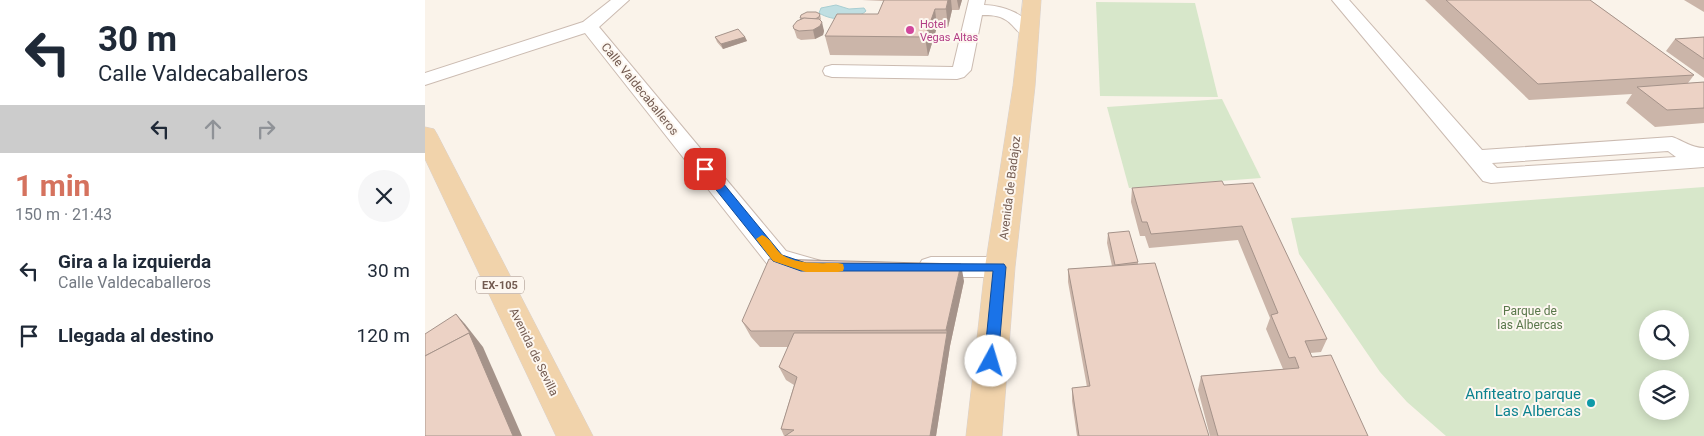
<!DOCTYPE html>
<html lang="es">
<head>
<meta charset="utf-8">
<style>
	body { margin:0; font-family:Roboto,sans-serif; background:#f6f6f7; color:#1f2937; height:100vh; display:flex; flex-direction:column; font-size:19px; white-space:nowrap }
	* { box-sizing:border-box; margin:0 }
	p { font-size:16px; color:#747a83 }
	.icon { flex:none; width:28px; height:28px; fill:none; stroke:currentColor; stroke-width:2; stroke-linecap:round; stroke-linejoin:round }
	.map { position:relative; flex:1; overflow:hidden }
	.drawer { display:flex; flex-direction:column; background:#fff; width:425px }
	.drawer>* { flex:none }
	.banner { background:#fff; color:#1f2937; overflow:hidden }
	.controls { position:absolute; left:1214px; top:310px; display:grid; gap:10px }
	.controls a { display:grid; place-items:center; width:50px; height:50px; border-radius:50%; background:#fff; box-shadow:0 2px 12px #0003; font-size:25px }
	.pin { position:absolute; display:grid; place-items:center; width:42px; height:42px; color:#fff; margin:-21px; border-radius:10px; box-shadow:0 2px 8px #0006 }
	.me { position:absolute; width:55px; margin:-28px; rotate:6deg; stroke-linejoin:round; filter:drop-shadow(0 0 4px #0008) }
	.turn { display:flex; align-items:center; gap:18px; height:105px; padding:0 15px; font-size:22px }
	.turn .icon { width:65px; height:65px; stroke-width:2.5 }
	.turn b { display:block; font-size:35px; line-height:42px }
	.lanes { display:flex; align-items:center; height:48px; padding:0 15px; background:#0003; justify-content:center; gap:25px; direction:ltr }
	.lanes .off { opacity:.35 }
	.round { display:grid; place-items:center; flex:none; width:52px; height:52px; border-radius:26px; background:#f6f6f7 }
	.summary { display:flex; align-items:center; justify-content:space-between; height:85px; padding:0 15px }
	h1 { font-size:30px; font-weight:700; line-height:38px; color:#d5725e }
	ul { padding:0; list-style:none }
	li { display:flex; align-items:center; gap:15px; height:65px; padding:0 15px }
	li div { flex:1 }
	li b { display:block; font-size:19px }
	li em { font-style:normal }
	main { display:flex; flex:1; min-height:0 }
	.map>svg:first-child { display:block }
	.green { fill:#d7e7ca; fill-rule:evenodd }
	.water { fill:#c0dfe2; stroke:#a8ced2 }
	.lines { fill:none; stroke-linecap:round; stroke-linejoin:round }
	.minor-casing { stroke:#cbbbb1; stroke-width:2 }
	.major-casing { stroke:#d8d1ce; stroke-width:1 }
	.minor { fill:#fff; fill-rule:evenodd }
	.major { fill:#f1d3ab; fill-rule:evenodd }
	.wall { fill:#cbb5a9 }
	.shaded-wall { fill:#a5938a }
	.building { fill:#ecd2c5; stroke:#a5938a }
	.route { fill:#1a73e8; stroke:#114b97 }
	.slow { fill:#f59e0b }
	.hotel-dot { fill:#d1479c; stroke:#fdf7f0; stroke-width:2 }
	.culture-dot { fill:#0f9aa8; stroke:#fdf7f0; stroke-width:2 }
	.labels { text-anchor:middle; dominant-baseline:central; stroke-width:4; stroke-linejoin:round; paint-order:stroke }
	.far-hotel-label { font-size:11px; fill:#b23c85; stroke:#fdf7f0; text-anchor:start }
	.shield { fill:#fdf7f0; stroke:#9c8980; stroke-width:1 }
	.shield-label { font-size:11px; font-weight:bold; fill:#725a50 }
	.street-label { font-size:12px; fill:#725a50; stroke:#fdf7f0 }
	.park-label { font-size:12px; fill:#59774a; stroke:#fdf7f0 }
	.near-culture-label { font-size:15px; fill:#0d838f; stroke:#fdf7f0; text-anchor:end }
</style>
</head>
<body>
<main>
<section class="drawer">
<div class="banner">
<div class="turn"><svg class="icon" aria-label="left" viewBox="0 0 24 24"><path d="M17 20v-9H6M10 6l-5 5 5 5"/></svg><div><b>30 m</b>Calle Valdecaballeros</div></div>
<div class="lanes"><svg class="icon" aria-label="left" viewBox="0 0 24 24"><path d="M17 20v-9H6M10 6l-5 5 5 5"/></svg><svg class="icon off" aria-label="ahead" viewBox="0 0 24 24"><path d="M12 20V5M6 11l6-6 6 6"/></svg><svg class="icon off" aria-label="right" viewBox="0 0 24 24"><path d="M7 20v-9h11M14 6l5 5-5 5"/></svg></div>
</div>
<div class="summary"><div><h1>1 min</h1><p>150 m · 21:43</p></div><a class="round"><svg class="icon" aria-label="close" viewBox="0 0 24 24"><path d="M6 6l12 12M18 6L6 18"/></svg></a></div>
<ul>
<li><svg class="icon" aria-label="left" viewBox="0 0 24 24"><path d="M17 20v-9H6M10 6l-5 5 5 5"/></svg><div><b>Gira a la izquierda</b><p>Calle Valdecaballeros</p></div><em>30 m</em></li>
<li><svg class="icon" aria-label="arrive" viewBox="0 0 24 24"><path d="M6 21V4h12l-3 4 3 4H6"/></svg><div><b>Llegada al destino</b></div><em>120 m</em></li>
</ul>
</section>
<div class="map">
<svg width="1279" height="436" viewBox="0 0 1279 436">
	<rect width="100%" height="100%" fill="#faf3ea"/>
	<g class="green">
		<path d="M 671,2 L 770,3 L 793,97 L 675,96 Z"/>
		<path d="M 797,99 L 836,178 L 704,188 L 682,107 Z"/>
		<path d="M 1279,187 L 1279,436 L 1021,436 L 982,402 L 955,372 L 874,254 L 866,218 ZM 1222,319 L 1255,319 L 1255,351 L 1222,351 ZM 1222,379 L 1255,379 L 1255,411 L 1222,411 Z"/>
	</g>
	<path class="water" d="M 411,5 L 424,9 L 439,8 L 441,11 C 429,22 407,21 394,13 L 396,8 Z"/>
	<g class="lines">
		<defs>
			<g id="minor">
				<path d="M 186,0 L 204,0 L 174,27 L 361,251 L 396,261 L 400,268 L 396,275 L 381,278 L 343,265 L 160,33 L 0,85 L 0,73 L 158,22 Z"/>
				<path d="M 544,0 L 560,0 L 559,5 C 582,6 599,14 613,33 L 610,37 C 595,40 592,27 581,20 C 573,15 565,15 557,15 L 546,70 L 539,77 L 532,79 L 407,77 L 400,75 L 398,71 L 400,67 L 407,65 L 528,67 Z"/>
				<path d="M 907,0 L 924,0 L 1057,150 L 1247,137 C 1259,141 1266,148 1279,148 L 1279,167 L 1066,183 L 1058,181 ZM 1243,151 L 1251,157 L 1072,168 L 1067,163 Z"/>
				<path d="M 506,257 L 575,257 L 584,260 L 588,267 L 584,274 L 575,277 L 506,277 L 497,274 L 493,267 L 497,260 Z"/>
			</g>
			<g id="major">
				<path d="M 598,0 L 616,0 L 610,86 L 590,267 L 577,436 L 541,436 L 560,267 L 588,86 Z"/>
				<path d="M 0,127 L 9,129 L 12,134 L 168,436 L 131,436 L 0,159 Z"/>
			</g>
		</defs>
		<use href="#minor" class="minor-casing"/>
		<use href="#major" class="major-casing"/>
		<use href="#minor" class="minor"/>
		<use href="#major" class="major"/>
	</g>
	<g class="wall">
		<path d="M 437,0 L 537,0 L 534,10 L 527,10 L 523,27 L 512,27 L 503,56 L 405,55 L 400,36 L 453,14 L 459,1 Z"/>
		<path d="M 1000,0 L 1165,0 L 1269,75 L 1263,83 L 1279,82 L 1279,123 L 1230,127 L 1201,103 L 1207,94 L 1104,100 Z"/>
		<path d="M 1259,0 L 1279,0 L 1279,12 Z"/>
		<path d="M 395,14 L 396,19 L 395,21 L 399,31 L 398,35 L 390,39 L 376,40 L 372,38 L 368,26 L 376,19 L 375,18 Z"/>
		<path d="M 290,37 L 320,37 L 322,41 L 298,49 L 292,42 Z"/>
		<path d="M 1279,37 L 1279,78 L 1241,51 L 1250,39 Z"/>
		<path d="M 799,185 L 902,339 L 896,352 L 885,353 L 887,357 L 943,436 L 785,436 L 773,390 L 776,376 L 858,369 L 841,329 L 845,318 L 813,240 L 724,248 L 720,236 L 715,236 L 706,202 L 707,188 Z"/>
		<path d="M 683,233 L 713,262 L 713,264 L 784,436 L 652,436 L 647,401 L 647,388 L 662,387 L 643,282 L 643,269 L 687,266 L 682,243 Z"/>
		<path d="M 539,281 L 525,346 L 511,436 L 359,436 L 356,429 L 369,385 L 361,380 L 354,367 L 363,347 L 335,347 L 326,337 L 317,321 Z"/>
	</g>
	<g class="shaded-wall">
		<path d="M 523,0 L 526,0 L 527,10 L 523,27 L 521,9 Z"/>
		<path d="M 532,0 L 537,0 L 534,10 Z"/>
		<path d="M 510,9 L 512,27 L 503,56 L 500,37 Z"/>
		<path d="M 397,22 L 399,31 L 398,35 L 390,39 L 388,30 Z"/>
		<path d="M 320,37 L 322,41 L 298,49 L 296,44 Z"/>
		<path d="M 536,264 L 539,281 L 525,346 L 511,436 L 505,436 L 522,333 L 521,330 Z"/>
		<path d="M 31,314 L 40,324 L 58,347 L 97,436 L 88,436 Z"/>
	</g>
	<g class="building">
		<path d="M 459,0 L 523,0 L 521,9 L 510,9 L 500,37 L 400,36 L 412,14 L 453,14 Z"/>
		<path d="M 1021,0 L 1165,0 L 1269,75 L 1113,84 Z"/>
		<path d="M 382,12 L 391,12 L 395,14 L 394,17 L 390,19 L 375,18 L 376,15 Z"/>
		<path d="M 379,18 L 394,19 L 397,22 L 395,26 L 388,30 L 374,31 L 369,29 L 368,26 L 372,21 Z"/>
		<path d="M 313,29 L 320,37 L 296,44 L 290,37 Z"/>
		<path d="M 1279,37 L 1279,59 L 1250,39 Z"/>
		<path d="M 1279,82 L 1279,108 L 1242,110 L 1212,87 Z"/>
		<path d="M 797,181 L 799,185 L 828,183 L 902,339 L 880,341 L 887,357 L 906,355 L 943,436 L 793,436 L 776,376 L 874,368 L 870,357 L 864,358 L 846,315 L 853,313 L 817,226 L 726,234 L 722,222 L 717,222 L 707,188 Z"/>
		<path d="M 704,231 L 713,262 L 690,265 L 683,233 Z"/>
		<path d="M 344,259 L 536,264 L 521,330 L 326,331 L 317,321 Z"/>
		<path d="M 730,263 L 784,436 L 654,436 L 647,388 L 665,386 L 643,269 Z"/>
		<path d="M 31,314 L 48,337 L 44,333 L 0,356 L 0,334 Z"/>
		<path d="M 44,333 L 88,436 L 0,436 L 0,356 Z"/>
		<path d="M 369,333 L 522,333 L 505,436 L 360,436 L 369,430 L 356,429 L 372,377 L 354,367 Z"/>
	</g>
	<path class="route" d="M 280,165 L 284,166 L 357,255 L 381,263 L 579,264 L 581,267 L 573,361 L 571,365 L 566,367 L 561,365 L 559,361 L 568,271 L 376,271 L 348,261 L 276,171 L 275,169 L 276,166 Z"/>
	<path class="slow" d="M 337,235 C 346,238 349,248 356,254 C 371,265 396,263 413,263 L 418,264 L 419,268 L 418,271 L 413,272 L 381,272 L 348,261 L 331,239 Z"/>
	<circle class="hotel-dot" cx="485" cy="30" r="5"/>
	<circle class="culture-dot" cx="1166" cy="403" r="5"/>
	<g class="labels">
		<g class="far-hotel-label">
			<text x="495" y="24">Hotel<tspan x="495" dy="13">Vegas Altas</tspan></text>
		</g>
		<rect class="shield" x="51" y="276.5" width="48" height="17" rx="4"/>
		<g class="shield-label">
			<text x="75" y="285">EX-105</text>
		</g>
		<g class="street-label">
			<text transform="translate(215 89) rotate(51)">Calle Valdecaballeros</text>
			<text transform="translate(585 188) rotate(-83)">Avenida de Badajoz</text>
			<text transform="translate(109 352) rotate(64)">Avenida de Sevilla</text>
		</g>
		<g class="park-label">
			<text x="1105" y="311">Parque de<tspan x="1105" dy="14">las Albercas</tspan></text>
		</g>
		<g class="near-culture-label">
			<text x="1156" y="394">Anfiteatro parque<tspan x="1156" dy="17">Las Albercas</tspan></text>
		</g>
	</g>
</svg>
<div class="controls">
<a><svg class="icon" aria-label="search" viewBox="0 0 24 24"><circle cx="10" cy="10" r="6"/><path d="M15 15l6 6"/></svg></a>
<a><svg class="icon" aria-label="layers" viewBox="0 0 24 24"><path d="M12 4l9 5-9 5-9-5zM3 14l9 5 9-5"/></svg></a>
</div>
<div class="pin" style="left:280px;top:169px;background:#d93025"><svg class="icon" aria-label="arrive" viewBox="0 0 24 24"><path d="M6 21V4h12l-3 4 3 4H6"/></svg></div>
<svg class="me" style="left:566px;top:361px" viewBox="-20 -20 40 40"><circle r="19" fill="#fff"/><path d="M0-13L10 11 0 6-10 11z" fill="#1a73e8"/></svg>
</div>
</main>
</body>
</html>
